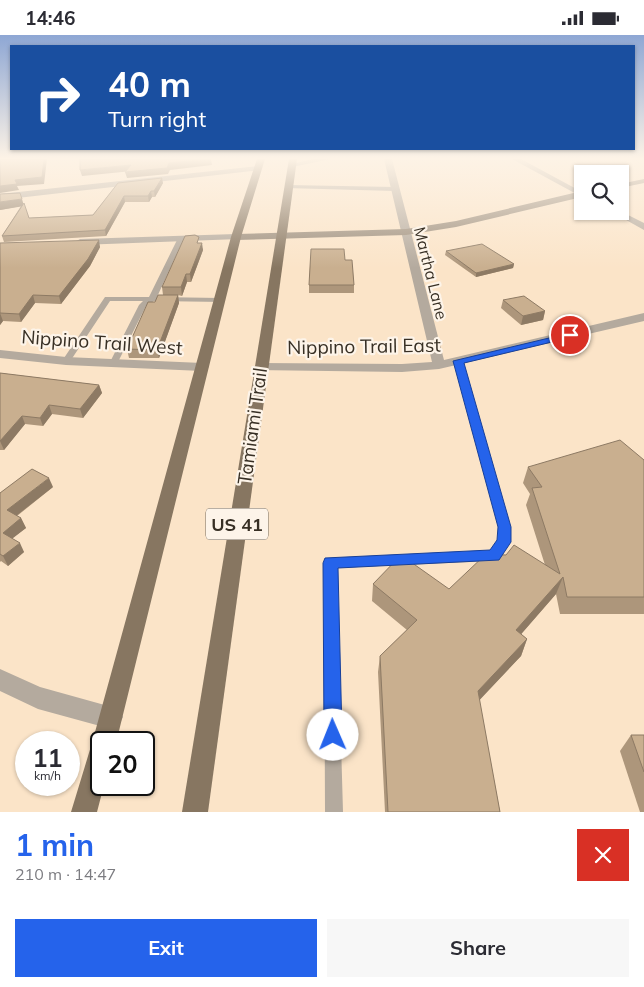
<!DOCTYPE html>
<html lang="en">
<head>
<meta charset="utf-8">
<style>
	body { margin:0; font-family:Mulish,sans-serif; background:#f7f7f7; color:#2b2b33; height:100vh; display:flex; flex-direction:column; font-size:19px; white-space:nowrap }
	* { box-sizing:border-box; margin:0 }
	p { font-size:16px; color:#7c7c81 }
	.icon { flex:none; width:28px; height:28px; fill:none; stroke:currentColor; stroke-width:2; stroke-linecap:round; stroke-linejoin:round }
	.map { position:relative; height:777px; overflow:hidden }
	.panel { display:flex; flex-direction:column; background:#fff; flex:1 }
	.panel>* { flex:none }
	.top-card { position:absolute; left:10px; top:10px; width:625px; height:105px; border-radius:0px; box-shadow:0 1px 4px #0004; background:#1a4fa0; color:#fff; overflow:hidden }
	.fabs { position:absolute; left:574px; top:130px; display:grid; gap:10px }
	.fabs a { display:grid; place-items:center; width:55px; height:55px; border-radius:0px; background:#fff; box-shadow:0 1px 4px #0004; font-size:25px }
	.speed { position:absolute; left:15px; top:696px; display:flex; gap:10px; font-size:25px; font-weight:700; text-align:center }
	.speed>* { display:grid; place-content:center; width:65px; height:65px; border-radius:50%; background:#fff; box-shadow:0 1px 4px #0004; line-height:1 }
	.speed small { font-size:12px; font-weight:400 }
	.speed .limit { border:2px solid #111; border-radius:8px; background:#fff; color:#111 }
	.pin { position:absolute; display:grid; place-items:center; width:42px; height:42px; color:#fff; margin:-21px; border:2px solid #fff; border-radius:50%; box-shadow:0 1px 5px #0007 }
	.me { position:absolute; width:55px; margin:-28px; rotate:359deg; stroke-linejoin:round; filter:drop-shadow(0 0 4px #0008) }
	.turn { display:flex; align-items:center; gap:18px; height:105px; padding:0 15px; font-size:22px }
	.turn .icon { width:65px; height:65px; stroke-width:2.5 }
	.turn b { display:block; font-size:35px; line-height:42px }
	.round { display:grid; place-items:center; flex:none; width:52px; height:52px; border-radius:0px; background:#f7f7f7 }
	.summary { display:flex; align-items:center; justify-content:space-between; height:85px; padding:0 15px }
	h1 { font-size:30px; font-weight:700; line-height:38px; color:#2563eb }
	.action { display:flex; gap:10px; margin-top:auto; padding:10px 15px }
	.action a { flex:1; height:58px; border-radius:0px; background:#2563eb; color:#fff; font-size:20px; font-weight:700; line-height:58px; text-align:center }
	.action a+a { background:#f7f7f7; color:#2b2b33 }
	.status { display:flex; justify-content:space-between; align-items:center; height:35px; padding:0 25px; background:#fff; direction:ltr }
	.status svg { height:14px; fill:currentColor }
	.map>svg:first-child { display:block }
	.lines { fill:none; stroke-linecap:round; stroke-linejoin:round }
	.lane { fill:#b4aa9e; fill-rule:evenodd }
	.street { fill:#b4aa9e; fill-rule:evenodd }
	.secondary { fill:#9a8c7b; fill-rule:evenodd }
	.primary { fill:#877661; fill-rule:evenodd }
	.wall { fill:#ad967b }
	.shaded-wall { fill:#8d7a64 }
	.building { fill:#c9af8f; stroke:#8d7a64 }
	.route { fill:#2563eb; stroke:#184099 }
	.labels { text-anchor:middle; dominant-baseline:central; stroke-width:4.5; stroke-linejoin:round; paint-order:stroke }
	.far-street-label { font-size:16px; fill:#372f24; stroke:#fdf4e9 }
	.shield { fill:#fdf4e9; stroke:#726a5f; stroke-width:1 }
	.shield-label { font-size:18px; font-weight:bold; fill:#372f24 }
	.street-label { font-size:19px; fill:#372f24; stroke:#fdf4e9 }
</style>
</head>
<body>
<div class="status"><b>14:46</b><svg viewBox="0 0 49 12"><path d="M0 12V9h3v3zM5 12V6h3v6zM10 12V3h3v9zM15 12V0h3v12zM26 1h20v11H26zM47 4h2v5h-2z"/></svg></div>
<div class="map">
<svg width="644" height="777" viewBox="0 0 644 777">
	<rect width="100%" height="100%" fill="#fbe4c8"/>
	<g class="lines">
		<g class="lane">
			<path d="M 288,150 L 395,152 L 398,154 L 395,156 L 286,153 L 286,151 Z"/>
			<path d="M 181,201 L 184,203 L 157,262 L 220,263 L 224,265 L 223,267 L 154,266 L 146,271 L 117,329 L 113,332 L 109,329 L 139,270 L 143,266 L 110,266 L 69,328 L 63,328 L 62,326 L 105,262 L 149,262 L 178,203 Z"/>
			<path d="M 458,324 L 462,327 L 510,491 L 510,507 L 497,525 L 493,526 L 336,533 L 343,777 L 325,777 L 324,528 L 326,524 L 330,523 L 490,516 L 498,506 L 498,491 L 454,327 Z"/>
		</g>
		<g class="street">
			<path d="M 313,124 L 331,124 L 292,132 L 288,130 Z"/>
			<path d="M 384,124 L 392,124 L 444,325 L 644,278 L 644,286 L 439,334 L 402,337 L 255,335 L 253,332 L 260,328 L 402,329 L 432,327 Z"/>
			<path d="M 512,124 L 521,124 L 582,157 L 582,162 Z"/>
			<path d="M 258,131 L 261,131 L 261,135 L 0,165 L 0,159 Z"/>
			<path d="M 610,176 L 620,176 L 644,188 L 644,195 Z"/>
			<path d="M 236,199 L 241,202 L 239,204 L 80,210 L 75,207 L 80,204 Z"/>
			<path d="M 0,315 L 66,322 L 202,328 L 209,332 L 202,336 L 66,330 L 0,323 Z"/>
			<path d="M 0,634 L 40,652 L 119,674 L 123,682 L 119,690 L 111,694 L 38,674 L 0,656 Z"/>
		</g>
		<g class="secondary">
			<path d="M 644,144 L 644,148 L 620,153 L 620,149 Z"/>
			<path d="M 582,156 L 582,162 L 456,192 L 406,200 L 236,205 L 231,202 L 236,199 L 406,194 L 456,186 Z"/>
		</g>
		<g class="primary">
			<path d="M 257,124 L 265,124 L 241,202 L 116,708 L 101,708 L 101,750 L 104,750 L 97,777 L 71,777 L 92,708 L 231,202 Z"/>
			<path d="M 289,124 L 297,124 L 208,777 L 182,777 Z"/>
		</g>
	</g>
	<g class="wall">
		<path d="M 118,148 L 163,148 L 155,162 L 152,162 L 149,167 L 125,167 L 106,201 L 4,207 L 2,201 L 21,171 L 0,175 L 0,159 L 23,168 L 29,183 L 93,180 Z"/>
		<path d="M 0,208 L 100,212 L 90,231 L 61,269 L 35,268 L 21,287 L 3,286 L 0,290 Z"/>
		<path d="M 200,208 L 203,215 L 191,247 L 187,247 L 182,261 L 178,260 L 179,268 L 159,323 L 129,323 L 127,314 L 155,267 L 163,260 L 162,252 Z"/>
		<path d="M 446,216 L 514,229 L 513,233 L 476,242 L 445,220 Z"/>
		<rect x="309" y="250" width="45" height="8"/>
		<path d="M 503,265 L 545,276 L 543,285 L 521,290 L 501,273 Z"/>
		<path d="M 0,338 L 99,350 L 102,358 L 83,383 L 52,379 L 43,391 L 25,389 L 4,415 L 0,415 Z"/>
		<path d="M 644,425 L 644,579 L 560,579 L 556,559 L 521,599 L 527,604 L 521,621 L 479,665 L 500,777 L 385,777 L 378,637 L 380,621 L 407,595 L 372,566 L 373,549 L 449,554 L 545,530 L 526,470 L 530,459 L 523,448 L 528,432 Z"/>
		<path d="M 53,452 L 17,481 L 21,483 L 26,493 L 12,503 L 24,517 L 8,531 L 1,526 L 0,527 L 0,458 Z"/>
		<path d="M 631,700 L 644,700 L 644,777 L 640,777 L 620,716 Z"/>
	</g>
	<g class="shaded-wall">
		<path d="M 44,124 L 47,124 L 44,149 L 17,151 L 19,155 L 0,158 L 0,151 L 15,145 Z"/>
		<path d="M 211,124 L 212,130 L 170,135 L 168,139 L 127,143 L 125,137 L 169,128 Z"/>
		<path d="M 131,130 L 132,136 L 82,141 L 80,135 Z"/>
		<path d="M 162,143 L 163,148 L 155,162 L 154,156 Z"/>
		<path d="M 151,156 L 152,162 L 149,167 L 148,161 Z"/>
		<path d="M 124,161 L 125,167 L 106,201 L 105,195 Z"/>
		<path d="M 22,164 L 24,171 L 0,175 L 0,167 Z"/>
		<path d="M 99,205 L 100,212 L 90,231 L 61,269 L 59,261 Z"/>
		<path d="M 202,208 L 203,215 L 191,247 L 190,239 Z"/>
		<path d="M 514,229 L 513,233 L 476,242 L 476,238 Z"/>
		<path d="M 186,239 L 187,247 L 182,261 L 181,252 Z"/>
		<path d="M 33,260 L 35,268 L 21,287 L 19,279 Z"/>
		<path d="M 178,260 L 179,268 L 159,323 L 157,315 Z"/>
		<path d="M 545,276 L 543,285 L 521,290 L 523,281 Z"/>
		<path d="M 0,278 L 3,286 L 0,290 Z"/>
		<path d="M 99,350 L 102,358 L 83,383 L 80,374 Z"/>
		<path d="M 49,370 L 52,379 L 43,391 L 40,383 Z"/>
		<path d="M 22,381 L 25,389 L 4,415 L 0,406 Z"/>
		<path d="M 49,443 L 53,452 L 12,484 L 7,475 Z"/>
		<path d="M 21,483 L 26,493 L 8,507 L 3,498 Z"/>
		<path d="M 20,508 L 24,517 L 8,531 L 3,521 Z"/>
		<path d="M 563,542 L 556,559 L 510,612 L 516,595 Z"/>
		<path d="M 527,604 L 521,621 L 473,672 L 478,656 Z"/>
	</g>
	<g class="building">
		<path d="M 0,124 L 44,124 L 42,142 L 15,145 L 17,149 L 0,151 Z"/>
		<path d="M 80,124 L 209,124 L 169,128 L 167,133 L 125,137 L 131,130 L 80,135 Z"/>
		<path d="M 162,143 L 154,156 L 151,156 L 148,161 L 124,161 L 105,195 L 2,201 L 24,168 L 29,183 L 93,180 L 118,148 Z"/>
		<path d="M 20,158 L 22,164 L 0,167 L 0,159 Z"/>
		<path d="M 195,200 L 199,202 L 197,208 L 202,208 L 190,239 L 186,239 L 181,252 L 162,252 L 185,201 Z"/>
		<path d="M 99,205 L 88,224 L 59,261 L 33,260 L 19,279 L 0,278 L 0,208 Z"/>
		<path d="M 482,209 L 514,229 L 476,238 L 446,216 Z"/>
		<path d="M 311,214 L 344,214 L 345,225 L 352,225 L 354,250 L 309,250 Z"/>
		<path d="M 158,260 L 178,260 L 157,315 L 127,314 L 148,267 L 155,267 Z"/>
		<path d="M 524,261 L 545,276 L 523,281 L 503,265 Z"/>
		<path d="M 0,338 L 99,350 L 80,374 L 49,370 L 40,383 L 22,381 L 0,406 Z"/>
		<path d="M 620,405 L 644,425 L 644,562 L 567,562 L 563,542 L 516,595 L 527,604 L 478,656 L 500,777 L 388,777 L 380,621 L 417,585 L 373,549 L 401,520 L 449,554 L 486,519 L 506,520 L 514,510 L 560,539 L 532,453 L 542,452 L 528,432 Z"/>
		<path d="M 32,434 L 49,443 L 7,475 L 21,483 L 3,498 L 20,508 L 3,521 L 0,519 L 0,458 Z"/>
		<path d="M 631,700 L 644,700 L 644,737 Z"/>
	</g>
	<linearGradient id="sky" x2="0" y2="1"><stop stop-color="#8ea7d4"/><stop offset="0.53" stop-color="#fdf3e6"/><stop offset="1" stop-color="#fdf3e6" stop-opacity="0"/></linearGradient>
	<rect width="644" height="233" fill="url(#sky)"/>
	<path class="route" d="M 570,298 L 574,300 L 573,302 L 464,328 L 511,492 L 511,507 L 499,525 L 338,533 L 342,700 L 339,707 L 333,709 L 326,707 L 324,700 L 323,528 L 325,523 L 490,515 L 497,505 L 498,492 L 453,326 Z"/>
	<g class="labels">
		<g class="far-street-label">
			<text transform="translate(431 238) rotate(76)">Martha Lane</text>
		</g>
		<rect class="shield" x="206" y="473.5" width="62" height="31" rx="4"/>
		<g class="shield-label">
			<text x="237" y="489">US 41</text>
		</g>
		<g class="street-label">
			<text transform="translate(102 307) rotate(4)">Nippino Trail West</text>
			<text transform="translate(364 311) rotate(-1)">Nippino Trail East</text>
			<text transform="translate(252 391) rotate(-82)">Tamiami Trail</text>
		</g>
	</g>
</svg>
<div class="fabs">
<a><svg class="icon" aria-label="search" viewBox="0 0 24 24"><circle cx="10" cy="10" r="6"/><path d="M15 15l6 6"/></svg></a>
</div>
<div class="speed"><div>11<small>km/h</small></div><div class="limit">20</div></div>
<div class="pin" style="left:570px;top:300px;background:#d93025"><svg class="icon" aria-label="arrive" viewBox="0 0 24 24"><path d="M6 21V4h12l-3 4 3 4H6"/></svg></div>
<svg class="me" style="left:333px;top:700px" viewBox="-20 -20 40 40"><circle r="19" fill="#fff"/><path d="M0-13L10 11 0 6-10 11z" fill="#2563eb"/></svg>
<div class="top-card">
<div class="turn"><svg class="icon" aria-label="right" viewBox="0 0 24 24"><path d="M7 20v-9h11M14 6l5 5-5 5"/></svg><div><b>40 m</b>Turn right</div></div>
</div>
</div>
<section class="panel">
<div class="summary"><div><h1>1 min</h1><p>210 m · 14:47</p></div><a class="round" style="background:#d93025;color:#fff"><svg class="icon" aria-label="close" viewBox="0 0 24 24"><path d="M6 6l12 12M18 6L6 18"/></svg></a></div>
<div class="action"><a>Exit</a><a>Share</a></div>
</section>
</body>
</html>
